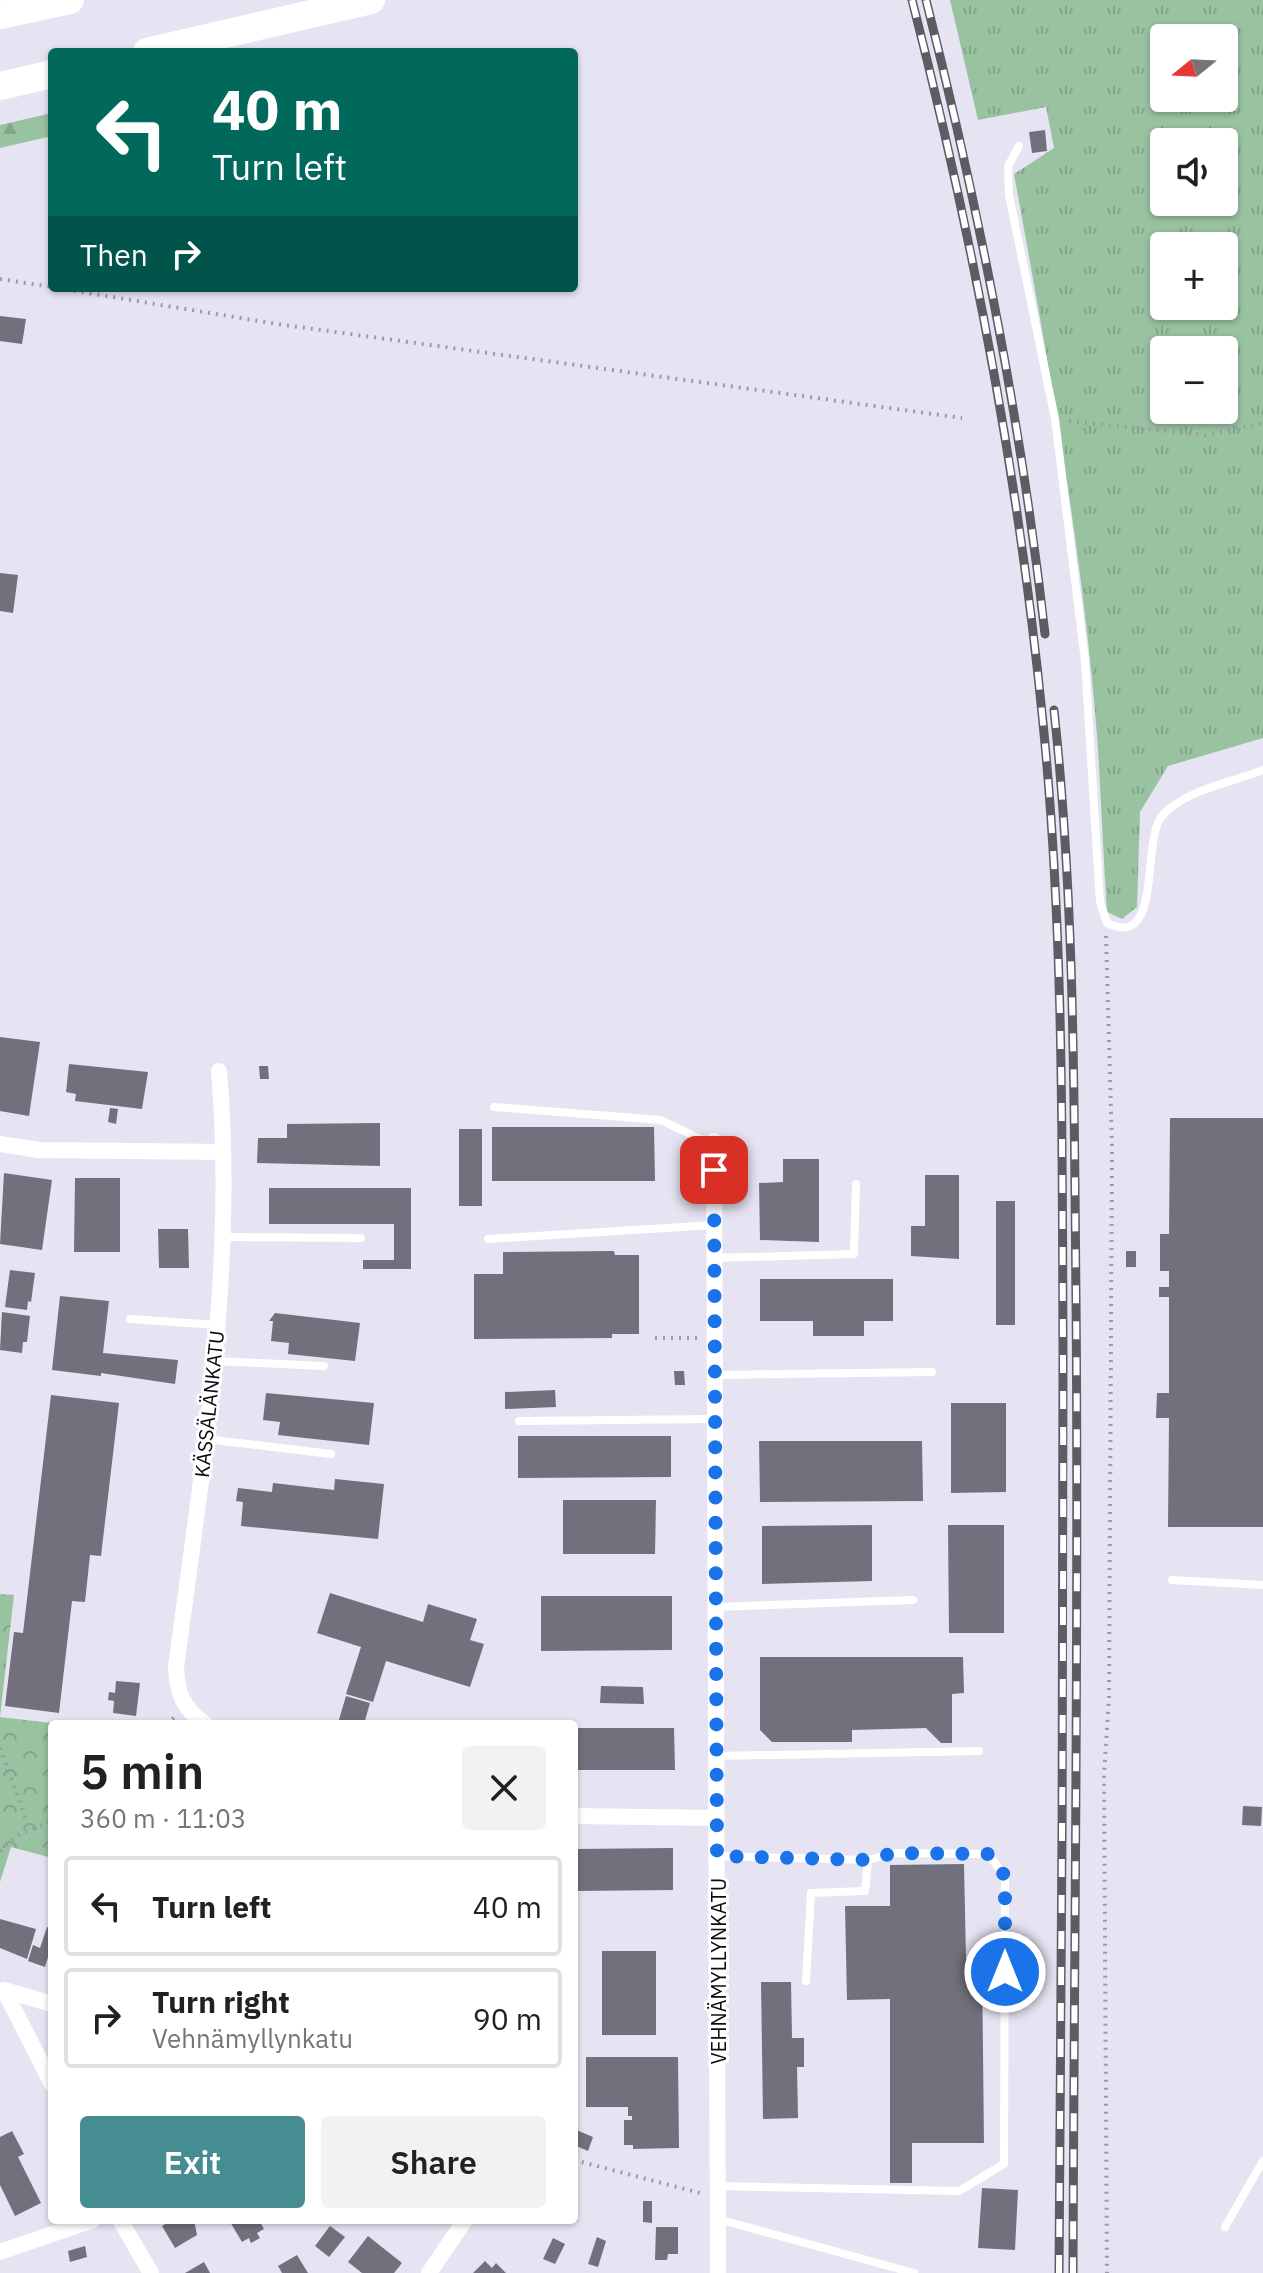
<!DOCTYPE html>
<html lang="en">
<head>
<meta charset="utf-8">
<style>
	body { margin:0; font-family:"IBM Plex Sans",sans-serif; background:#f2f2f2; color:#202124; height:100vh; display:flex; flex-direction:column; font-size:30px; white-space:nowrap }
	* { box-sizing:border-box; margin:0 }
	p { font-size:26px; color:#757577 }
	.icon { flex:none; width:44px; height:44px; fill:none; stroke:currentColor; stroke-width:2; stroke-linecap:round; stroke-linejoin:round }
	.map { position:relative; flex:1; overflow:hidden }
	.panel { position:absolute; left:48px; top:1720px; width:530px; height:504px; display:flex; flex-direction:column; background:#fff; border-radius:8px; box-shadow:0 2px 6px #0004 }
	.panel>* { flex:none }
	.hud { position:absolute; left:48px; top:48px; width:530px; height:244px; border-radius:8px; box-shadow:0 2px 6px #0004; background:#00695c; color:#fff; overflow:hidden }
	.needle { width:52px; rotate:252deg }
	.fabs { position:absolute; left:1150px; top:24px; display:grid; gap:16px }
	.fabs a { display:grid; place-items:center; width:88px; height:88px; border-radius:8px; background:#fff; box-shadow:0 2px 6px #0004; font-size:40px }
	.pin { position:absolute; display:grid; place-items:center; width:68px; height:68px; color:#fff; margin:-34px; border-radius:16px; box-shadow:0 4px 12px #0006 }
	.me { position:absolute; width:88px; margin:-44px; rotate:0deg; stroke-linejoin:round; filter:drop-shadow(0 0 6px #0008) }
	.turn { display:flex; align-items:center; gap:28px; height:168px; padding:0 32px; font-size:36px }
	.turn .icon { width:104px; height:104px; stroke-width:2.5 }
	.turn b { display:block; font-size:56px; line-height:68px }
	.then { display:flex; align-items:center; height:76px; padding:0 32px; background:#0003; gap:16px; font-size:30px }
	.round { display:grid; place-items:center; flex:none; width:84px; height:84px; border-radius:8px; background:#f2f2f2 }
	.summary { display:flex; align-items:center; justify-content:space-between; height:136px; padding:0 32px }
	h1 { font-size:48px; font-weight:600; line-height:60px }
	.primary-button { display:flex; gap:16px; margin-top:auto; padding:16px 32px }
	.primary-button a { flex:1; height:92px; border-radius:8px; background:#458d91; color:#fff; font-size:32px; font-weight:600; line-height:92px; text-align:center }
	.primary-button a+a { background:#f2f2f2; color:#202124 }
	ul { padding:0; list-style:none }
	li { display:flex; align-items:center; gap:24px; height:100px; margin:0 16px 12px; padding:0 16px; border:4px solid #e0e0e0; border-radius:8px }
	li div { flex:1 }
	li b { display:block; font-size:30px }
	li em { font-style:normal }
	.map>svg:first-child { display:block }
	.grass { fill:url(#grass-tufts); fill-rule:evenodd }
	.forest { fill:url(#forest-firs) }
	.park { fill:url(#park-crowns) }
	.building { fill:#72707c }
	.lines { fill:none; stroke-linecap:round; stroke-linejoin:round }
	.path { stroke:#9c9aa5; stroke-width:4; stroke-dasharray:2 6; stroke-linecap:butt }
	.lane { stroke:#fff; stroke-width:8 }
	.street { stroke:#fff; stroke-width:16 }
	.highway { stroke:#fff; stroke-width:28 }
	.rail-casing { stroke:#5d5b64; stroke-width:9 }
	.rail { stroke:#fff; stroke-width:6; stroke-dasharray:18; stroke-linecap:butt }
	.route { stroke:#1a73e8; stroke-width:14; stroke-dasharray:0 25.2 }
	.labels { text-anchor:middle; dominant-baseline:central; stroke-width:6; stroke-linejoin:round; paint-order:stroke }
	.street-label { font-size:20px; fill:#0c0b10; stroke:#fff }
</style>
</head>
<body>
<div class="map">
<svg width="1263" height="2273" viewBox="0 0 1263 2273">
	<defs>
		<pattern id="grass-tufts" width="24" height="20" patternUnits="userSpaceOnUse" patternTransform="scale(2)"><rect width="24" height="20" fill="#99c2a1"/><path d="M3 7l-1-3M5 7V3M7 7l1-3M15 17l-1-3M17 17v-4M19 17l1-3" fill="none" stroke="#83a58a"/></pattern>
		<pattern id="forest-firs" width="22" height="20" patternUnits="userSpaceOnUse" patternTransform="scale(2)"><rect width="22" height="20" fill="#99c2a1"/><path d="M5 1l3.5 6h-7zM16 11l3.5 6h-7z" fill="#83a58a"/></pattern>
		<pattern id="park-crowns" width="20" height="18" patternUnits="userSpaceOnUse" patternTransform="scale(2)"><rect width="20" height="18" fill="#99c2a1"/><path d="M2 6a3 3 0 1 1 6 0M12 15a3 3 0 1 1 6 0" fill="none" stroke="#83a58a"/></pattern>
	</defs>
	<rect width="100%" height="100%" fill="#e6e4f2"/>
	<path class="grass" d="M 950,0 L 1263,0 L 1263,738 L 1168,766 L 1140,812 L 1137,907 L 1122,919 L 1107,912 C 1103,853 1101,794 1097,735 C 1082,547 1048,360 1014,174 L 1054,148 L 1046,107 L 978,120 ZM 1164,38 L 1224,38 L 1224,98 L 1164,98 ZM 1164,142 L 1224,142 L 1224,202 L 1164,202 ZM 1164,246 L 1224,246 L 1224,306 L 1164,306 ZM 1164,350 L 1224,350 L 1224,410 L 1164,410 Z"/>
	<path class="forest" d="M 52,113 L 52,136 L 0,148 L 0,125 Z"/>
	<path class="park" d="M 0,1594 L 14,1595 L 0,1717 L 60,1724 L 52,1724 L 52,1858 L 11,1847 L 0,1882 Z"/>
	<g class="building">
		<path d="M 1045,130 L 1047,151 L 1032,153 L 1029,132 Z"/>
		<path d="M 0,316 L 26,319 L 22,344 L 0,341 Z"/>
		<path d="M 0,573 L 18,575 L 13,613 L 0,611 Z"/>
		<path d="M 0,1037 L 40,1042 L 29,1116 L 0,1111 Z"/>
		<path d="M 69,1064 L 148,1072 L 142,1109 L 75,1101 L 76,1094 L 66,1092 Z"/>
		<path d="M 259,1066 L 268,1066 L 269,1079 L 260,1079 Z"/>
		<path d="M 110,1108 L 118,1109 L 116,1124 L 108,1122 Z"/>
		<path d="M 1170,1118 L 1263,1118 L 1263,1527 L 1168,1527 L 1169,1418 L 1156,1418 L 1157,1393 L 1169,1393 L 1169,1297 L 1159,1297 L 1159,1287 L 1169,1287 L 1169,1271 L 1160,1271 L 1160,1234 L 1169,1234 Z"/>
		<path d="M 380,1123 L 380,1166 L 257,1163 L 258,1138 L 287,1138 L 287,1124 Z"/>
		<path d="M 492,1127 L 654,1127 L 655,1181 L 492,1181 Z"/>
		<rect x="459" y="1129" width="23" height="77"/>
		<path d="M 783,1159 L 819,1159 L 819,1242 L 760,1240 L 759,1183 L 783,1182 Z"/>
		<path d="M 4,1173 L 52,1180 L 42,1250 L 0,1244 Z"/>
		<path d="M 925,1175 L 959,1175 L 959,1259 L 911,1256 L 911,1226 L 925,1226 Z"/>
		<path d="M 75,1178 L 120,1178 L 120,1252 L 74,1252 Z"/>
		<path d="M 269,1188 L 411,1188 L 411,1269 L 363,1269 L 363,1260 L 394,1260 L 394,1224 L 269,1224 Z"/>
		<rect x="996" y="1201" width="19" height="124"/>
		<path d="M 158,1229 L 188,1229 L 189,1268 L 159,1268 Z"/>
		<path d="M 614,1251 L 615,1255 L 639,1255 L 639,1334 L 612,1334 L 612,1338 L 474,1339 L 474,1274 L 503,1274 L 503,1252 Z"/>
		<rect x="1126" y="1251" width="10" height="16"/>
		<path d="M 10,1270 L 35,1273 L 31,1302 L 28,1301 L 27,1310 L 5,1307 Z"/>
		<path d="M 760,1279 L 893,1279 L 893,1321 L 864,1321 L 864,1336 L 813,1336 L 813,1321 L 760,1321 Z"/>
		<path d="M 60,1296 L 109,1301 L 103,1353 L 178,1360 L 175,1384 L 101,1373 L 101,1376 L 52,1370 Z"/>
		<path d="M 2,1312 L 30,1316 L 27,1342 L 23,1342 L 22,1353 L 0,1350 Z"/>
		<path d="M 275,1313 L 360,1323 L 355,1361 L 288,1354 L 289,1343 L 271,1341 L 273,1321 L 269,1321 Z"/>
		<path d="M 674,1371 L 684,1371 L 685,1385 L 675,1385 Z"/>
		<path d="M 555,1390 L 556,1407 L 505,1409 L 505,1392 Z"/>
		<path d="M 266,1393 L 374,1403 L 369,1445 L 278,1435 L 280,1422 L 263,1420 Z"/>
		<path d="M 51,1395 L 119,1403 L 101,1556 L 90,1555 L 85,1602 L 72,1601 L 59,1713 L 5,1706 L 14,1632 L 23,1633 Z"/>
		<path d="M 951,1403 L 1006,1403 L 1006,1492 L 951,1493 Z"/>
		<path d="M 518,1436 L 671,1436 L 671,1477 L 518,1478 Z"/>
		<path d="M 759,1441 L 922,1441 L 923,1501 L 760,1502 Z"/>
		<path d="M 335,1479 L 384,1484 L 378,1539 L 241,1526 L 243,1502 L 236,1501 L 238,1488 L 272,1492 L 273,1483 L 334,1490 Z"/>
		<path d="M 563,1500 L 656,1500 L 655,1554 L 563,1554 Z"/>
		<path d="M 872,1525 L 872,1581 L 762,1584 L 762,1526 Z"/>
		<path d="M 948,1525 L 1004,1525 L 1004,1633 L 949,1633 Z"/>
		<path d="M 330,1593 L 423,1622 L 428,1604 L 477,1619 L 470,1640 L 484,1644 L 470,1687 L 386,1661 L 373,1702 L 346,1694 L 361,1647 L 317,1633 Z"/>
		<path d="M 541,1596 L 672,1596 L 672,1650 L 541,1651 Z"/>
		<path d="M 760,1657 L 963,1657 L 964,1693 L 952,1694 L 952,1743 L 941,1743 L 926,1728 L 852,1730 L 852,1742 L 772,1742 L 760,1730 Z"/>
		<path d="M 116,1681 L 140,1683 L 136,1716 L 113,1713 L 114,1701 L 108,1700 L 109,1692 L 115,1693 Z"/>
		<path d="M 601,1686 L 643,1687 L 644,1704 L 600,1703 Z"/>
		<path d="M 346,1696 L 370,1703 L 364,1724 L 338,1723 Z"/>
		<path d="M 574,1728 L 674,1728 L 675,1770 L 574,1770 Z"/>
		<path d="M 1243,1806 L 1262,1807 L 1261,1826 L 1242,1825 Z"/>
		<path d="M 673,1848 L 673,1890 L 574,1891 L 574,1849 Z"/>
		<path d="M 964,1864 L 966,1959 L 982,1960 L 984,2143 L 912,2143 L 912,2183 L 890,2183 L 890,1999 L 847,2000 L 845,1906 L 890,1906 L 890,1865 Z"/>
		<path d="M 0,1919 L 36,1929 L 27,1959 L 0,1948 Z"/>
		<path d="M 47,1927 L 52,1929 L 52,1944 L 45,1967 L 28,1961 L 33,1945 L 40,1948 Z"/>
		<rect x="602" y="1951" width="54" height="84"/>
		<path d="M 761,1982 L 791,1982 L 792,2038 L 804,2038 L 804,2067 L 797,2067 L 798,2118 L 763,2119 Z"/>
		<path d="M 586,2057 L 678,2057 L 679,2148 L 633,2149 L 633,2145 L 624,2145 L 624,2120 L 632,2120 L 632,2116 L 628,2116 L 628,2107 L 586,2107 Z"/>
		<path d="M 574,2129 L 593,2137 L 588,2151 L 574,2145 Z"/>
		<path d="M 12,2131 L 24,2154 L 18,2157 L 41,2203 L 15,2216 L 0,2185 L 0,2137 Z"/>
		<path d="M 982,2188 L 1018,2190 L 1015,2250 L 978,2248 Z"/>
		<path d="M 643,2201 L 652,2201 L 652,2223 L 643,2222 Z"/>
		<path d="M 172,2220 L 194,2220 L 197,2235 L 175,2248 L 162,2226 Z"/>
		<path d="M 229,2220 L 259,2220 L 264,2229 L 257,2233 L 260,2238 L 251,2243 L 249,2238 L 242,2242 Z"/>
		<path d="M 330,2226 L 345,2237 L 329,2257 L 315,2246 Z"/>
		<path d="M 656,2227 L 678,2227 L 678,2254 L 668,2254 L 667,2260 L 655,2260 Z"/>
		<path d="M 368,2236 L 402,2263 L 394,2273 L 362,2273 L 348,2262 Z"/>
		<path d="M 597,2237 L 606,2241 L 598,2267 L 588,2264 Z"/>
		<path d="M 553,2238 L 565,2244 L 555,2264 L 543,2259 Z"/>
		<path d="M 85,2246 L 87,2257 L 70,2262 L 68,2251 Z"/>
		<path d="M 297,2255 L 308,2273 L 282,2273 L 278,2266 Z"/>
		<path d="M 485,2261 L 492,2268 L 496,2263 L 506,2273 L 473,2273 Z"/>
		<path d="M 204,2262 L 210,2273 L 185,2273 Z"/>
	</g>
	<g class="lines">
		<g class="path">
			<path d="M 0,279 L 52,287"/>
			<path d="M 58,288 L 277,324 L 962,418"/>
			<path d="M 1069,421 L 1205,435 L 1263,423"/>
			<path d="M 1106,936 L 1112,1146 L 1109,1698 L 1104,1774 L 1107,2273"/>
			<path d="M 655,1338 L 697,1338"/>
			<path d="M 166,1724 L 175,1717"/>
			<path d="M 0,1748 L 30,1830"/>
			<path d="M 0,1851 L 18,1835 L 52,1821"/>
			<path d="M 574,2160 L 700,2193"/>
		</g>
		<g class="lane">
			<path d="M 1019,146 L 1008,166 L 1009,195 L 1055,419 L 1085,661 L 1100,902 L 1107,923 C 1163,951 1141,841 1162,816 C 1186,789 1231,783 1263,770"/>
			<path d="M 494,1107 L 661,1120 L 700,1139 L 714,1141"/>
			<path d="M 224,1237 L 361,1238"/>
			<path d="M 488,1239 L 714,1225"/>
			<path d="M 715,1258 L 854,1254 L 856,1184"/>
			<path d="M 130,1319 L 217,1325"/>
			<path d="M 215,1361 L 324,1366"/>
			<path d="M 715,1375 L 932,1372"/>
			<path d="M 519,1421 L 714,1419"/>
			<path d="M 206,1439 L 331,1454"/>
			<path d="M 1172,1580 L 1263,1585"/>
			<path d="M 716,1607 L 913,1600"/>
			<path d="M 717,1756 L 979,1751"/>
			<path d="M 717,1856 L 868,1860 L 894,1853 L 988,1854 L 1005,1876 L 1004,2164 L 959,2191 L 718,2186"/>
			<path d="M 806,1981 L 811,1893 L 865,1891 L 868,1860"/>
			<path d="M 718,2219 L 914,2273"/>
			<path d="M 1225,2227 L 1263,2161"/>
		</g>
		<g class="street">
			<path d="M 714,1141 L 718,2273"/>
			<path d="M 0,1144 L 39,1150 L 223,1152"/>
			<path d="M 205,1724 C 183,1708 177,1694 176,1667 C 202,1470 236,1270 219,1071"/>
			<path d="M 574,1816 L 717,1818"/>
			<path d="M 4,1990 L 52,2084"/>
			<path d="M 4,1990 L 52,2004"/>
			<path d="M 120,2220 L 151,2273"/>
			<path d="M 0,2252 L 93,2220"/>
			<path d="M 429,2273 L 465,2220"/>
		</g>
		<g class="highway">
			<path d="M 0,15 L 70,0"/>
			<path d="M 147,52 L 371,0"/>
			<path d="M 0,86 L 52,74"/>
		</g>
		<defs>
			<g id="rail">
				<path d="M 912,0 C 973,238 1019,478 1043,723 C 1064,933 1062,1143 1063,1354 C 1064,1660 1061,1967 1059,2273"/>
				<path d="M 926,0 C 979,209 1021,420 1045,634"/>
				<path d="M 1054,710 C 1075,905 1074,1102 1076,1298 C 1079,1623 1074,1948 1073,2273"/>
			</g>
		</defs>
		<use href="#rail" class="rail-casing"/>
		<use href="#rail" class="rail"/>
	</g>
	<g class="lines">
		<path class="route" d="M 714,1170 L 717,1856 L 868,1860 L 894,1853 L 988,1854 L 1005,1876 L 1005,1972"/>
	</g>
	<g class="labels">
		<g class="street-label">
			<text transform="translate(209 1404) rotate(-84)">KÄSSÄLÄNKATU</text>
			<text transform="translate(718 1971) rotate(-90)">VEHNÄMYLLYNKATU</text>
		</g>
	</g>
</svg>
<div class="fabs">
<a><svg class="needle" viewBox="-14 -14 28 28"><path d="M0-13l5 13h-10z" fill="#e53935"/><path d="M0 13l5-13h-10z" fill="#757577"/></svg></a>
<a><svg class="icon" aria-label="sound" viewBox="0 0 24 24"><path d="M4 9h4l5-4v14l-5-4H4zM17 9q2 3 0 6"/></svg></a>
<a>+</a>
<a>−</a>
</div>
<div class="pin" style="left:714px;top:1170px;background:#d93025"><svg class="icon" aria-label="arrive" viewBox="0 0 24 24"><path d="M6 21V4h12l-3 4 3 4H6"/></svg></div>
<svg class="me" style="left:1005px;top:1972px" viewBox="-20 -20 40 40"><circle r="17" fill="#1a73e8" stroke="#fff" stroke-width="3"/><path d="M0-11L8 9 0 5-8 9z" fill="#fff"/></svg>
<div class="hud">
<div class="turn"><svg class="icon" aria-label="left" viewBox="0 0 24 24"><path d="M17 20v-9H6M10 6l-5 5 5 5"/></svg><div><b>40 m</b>Turn left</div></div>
<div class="then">Then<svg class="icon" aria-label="right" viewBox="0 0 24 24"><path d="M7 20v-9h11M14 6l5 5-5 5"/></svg></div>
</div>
<section class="panel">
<div class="summary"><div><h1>5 min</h1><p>360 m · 11:03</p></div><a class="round"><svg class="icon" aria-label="close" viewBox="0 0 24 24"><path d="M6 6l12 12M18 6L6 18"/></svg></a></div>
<ul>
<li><svg class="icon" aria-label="left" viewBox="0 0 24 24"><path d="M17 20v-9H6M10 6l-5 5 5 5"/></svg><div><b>Turn left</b></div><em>40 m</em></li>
<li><svg class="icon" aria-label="right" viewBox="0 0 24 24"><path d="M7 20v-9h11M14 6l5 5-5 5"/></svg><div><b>Turn right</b><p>Vehnämyllynkatu</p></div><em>90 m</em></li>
</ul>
<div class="primary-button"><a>Exit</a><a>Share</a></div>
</section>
</div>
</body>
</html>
